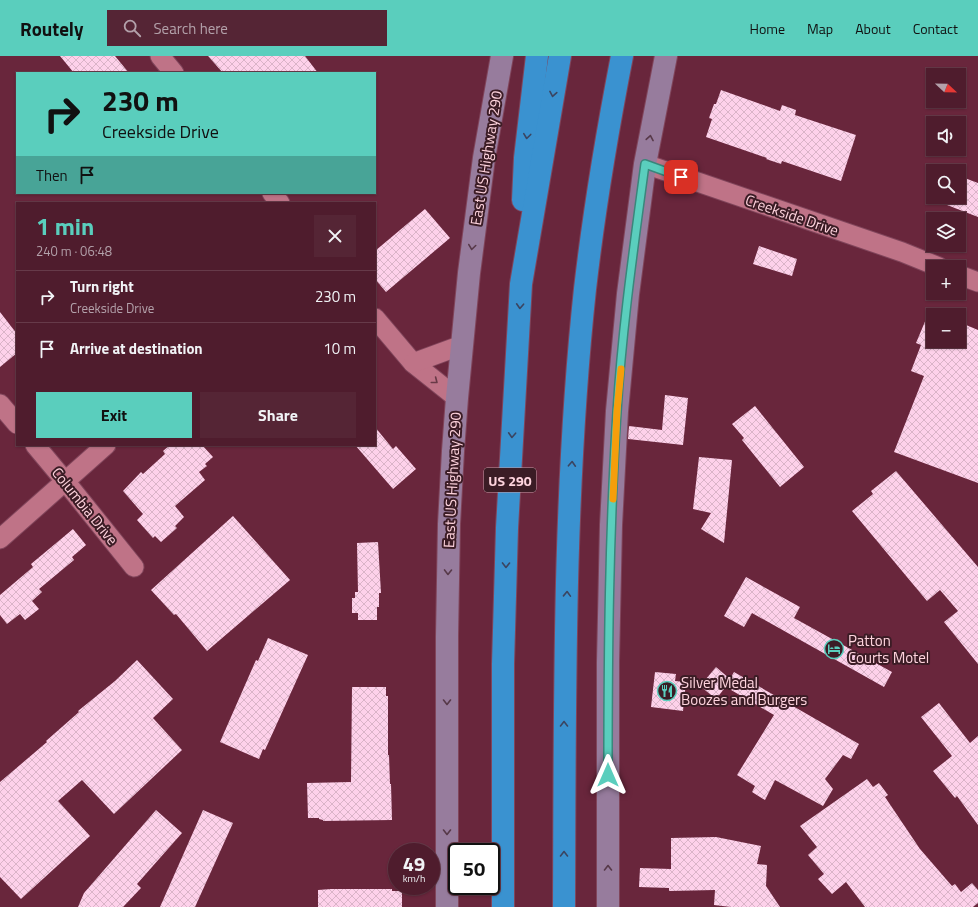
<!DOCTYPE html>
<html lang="en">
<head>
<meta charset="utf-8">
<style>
	body { margin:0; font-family:"Titillium Web",sans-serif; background:#552535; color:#f1f3f6; height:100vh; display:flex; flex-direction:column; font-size:15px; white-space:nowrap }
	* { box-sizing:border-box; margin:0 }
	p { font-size:13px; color:#b3a1aa }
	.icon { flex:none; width:22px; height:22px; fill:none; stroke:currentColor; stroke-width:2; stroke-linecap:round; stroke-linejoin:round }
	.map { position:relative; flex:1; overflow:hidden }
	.panel { position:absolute; left:16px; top:146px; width:360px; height:244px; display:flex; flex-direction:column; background:#4f1c2d; border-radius:0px; box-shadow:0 1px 3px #0004,0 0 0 1px #663a49 }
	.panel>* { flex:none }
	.top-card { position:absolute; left:16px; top:16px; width:360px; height:122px; border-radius:0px; box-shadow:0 1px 3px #0004,0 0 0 1px #663a49; background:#5acebd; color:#111; overflow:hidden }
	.needle { width:26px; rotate:112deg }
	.tools { position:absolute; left:926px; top:12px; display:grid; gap:8px }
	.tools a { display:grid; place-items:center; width:40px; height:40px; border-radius:0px; background:#4f1c2d; box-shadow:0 1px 3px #0004,0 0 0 1px #663a49; font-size:20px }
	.speed { position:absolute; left:388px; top:787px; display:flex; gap:8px; font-size:20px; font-weight:700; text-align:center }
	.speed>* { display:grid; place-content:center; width:52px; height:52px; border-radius:50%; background:#4f1c2d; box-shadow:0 1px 3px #0004,0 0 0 1px #663a49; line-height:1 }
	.speed small { font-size:10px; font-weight:400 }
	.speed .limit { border:2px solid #111; border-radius:6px; background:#fff; color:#111 }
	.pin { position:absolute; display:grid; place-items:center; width:34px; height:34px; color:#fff; margin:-17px; border-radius:8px; box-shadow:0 2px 6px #0006 }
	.me { position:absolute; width:44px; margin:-22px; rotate:0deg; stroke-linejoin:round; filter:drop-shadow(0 0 3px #0008) }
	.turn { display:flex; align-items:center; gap:14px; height:84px; padding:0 20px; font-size:18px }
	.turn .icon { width:52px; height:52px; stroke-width:2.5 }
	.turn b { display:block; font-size:28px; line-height:34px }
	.then { display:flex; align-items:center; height:38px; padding:0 20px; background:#0003; gap:8px; font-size:15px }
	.round { display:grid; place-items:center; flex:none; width:42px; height:42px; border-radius:0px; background:#552535 }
	.summary { display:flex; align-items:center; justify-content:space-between; height:68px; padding:0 20px }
	h1 { font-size:24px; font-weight:700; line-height:30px; color:#5acebd }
	.action { display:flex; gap:8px; margin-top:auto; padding:8px 20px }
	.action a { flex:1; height:46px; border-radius:0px; background:#5acebd; color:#111; font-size:16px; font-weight:700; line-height:46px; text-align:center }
	.action a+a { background:#552535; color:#f1f3f6 }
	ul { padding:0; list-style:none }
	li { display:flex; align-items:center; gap:12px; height:52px; padding:0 20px; border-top:1px solid #663a49 }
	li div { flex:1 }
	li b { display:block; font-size:15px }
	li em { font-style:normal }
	header { display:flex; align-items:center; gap:24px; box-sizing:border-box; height:56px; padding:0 20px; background:#5acebd; color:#111 }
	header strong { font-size:19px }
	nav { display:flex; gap:22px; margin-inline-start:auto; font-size:14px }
	.search { width:280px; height:36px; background:#552535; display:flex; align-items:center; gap:10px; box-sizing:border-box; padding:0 14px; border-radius:0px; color:#b3a1aa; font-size:15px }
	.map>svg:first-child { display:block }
	.building { fill:url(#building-cross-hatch) }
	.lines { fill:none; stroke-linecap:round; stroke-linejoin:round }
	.street-casing { stroke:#80455b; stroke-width:21 }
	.secondary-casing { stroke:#80455b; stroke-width:24 }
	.highway-casing { stroke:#80455b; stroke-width:24 }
	.street { stroke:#bf7387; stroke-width:19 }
	.secondary { stroke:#977c9d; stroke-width:22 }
	.highway { stroke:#3a92d0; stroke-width:22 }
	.oneway { stroke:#3b4561 }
	.oneway2 { stroke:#573949 }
	.oneway3 { stroke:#693a47 }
	.route-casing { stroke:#3a867b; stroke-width:10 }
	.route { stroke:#5acebd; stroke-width:7 }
	.slow { stroke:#f59e0b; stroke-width:7 }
	.labels { text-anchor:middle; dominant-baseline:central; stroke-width:4; stroke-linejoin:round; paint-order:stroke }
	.shield { fill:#3b1c25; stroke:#c49ca6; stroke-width:1 }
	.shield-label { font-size:14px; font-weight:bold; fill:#fed3dd }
	.street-label { font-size:15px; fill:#fed3dd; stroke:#3b1c25 }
	.poi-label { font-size:15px; fill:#fed3dd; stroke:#3b1c25; text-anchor:start }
</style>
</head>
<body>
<header>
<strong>Routely</strong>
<div class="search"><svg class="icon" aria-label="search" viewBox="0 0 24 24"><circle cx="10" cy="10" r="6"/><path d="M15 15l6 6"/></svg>Search here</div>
<nav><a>Home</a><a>Map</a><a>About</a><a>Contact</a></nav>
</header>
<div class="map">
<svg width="978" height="851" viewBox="0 0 978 851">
	<defs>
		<pattern id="building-cross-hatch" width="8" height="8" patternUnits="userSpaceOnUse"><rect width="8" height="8" fill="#fdd1ea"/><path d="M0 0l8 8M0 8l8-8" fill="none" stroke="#dab4c8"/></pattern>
	</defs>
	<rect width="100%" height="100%" fill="#69263c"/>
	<g class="building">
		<path d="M 60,0 L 115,0 L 129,17 L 74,17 Z"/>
		<path d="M 208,0 L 305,0 L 318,17 L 223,17 Z"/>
		<path d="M 721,34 L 780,55 L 782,49 L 796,54 L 795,59 L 856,79 L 841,125 L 782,105 L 781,108 L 766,103 L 767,102 L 706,81 L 712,63 L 709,62 L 714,48 L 716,48 Z"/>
		<path d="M 962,121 L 978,127 L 978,161 L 929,142 L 929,141 L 959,141 L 959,129 Z"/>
		<path d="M 425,153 L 450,182 L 386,236 L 375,223 L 375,195 Z"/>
		<path d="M 759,190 L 797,203 L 792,220 L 753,208 Z"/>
		<path d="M 0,256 L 17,278 L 17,297 L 0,311 Z"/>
		<path d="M 929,256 L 937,259 L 933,259 L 933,285 L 959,285 L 959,266 L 978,274 L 978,427 L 894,396 L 924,320 L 911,315 L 921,289 L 916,287 Z"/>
		<path d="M 665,339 L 688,342 L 683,389 L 628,383 L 629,370 L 662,374 Z"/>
		<path d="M 755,350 L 804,411 L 780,431 L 742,384 L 744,382 L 732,368 Z"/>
		<path d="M 375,371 L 393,393 L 396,390 L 416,413 L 393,433 L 355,389 L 375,389 Z"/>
		<path d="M 170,389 L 202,389 L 213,401 L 205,408 L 207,410 L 199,416 L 205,424 L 175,450 L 184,461 L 175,470 L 177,472 L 161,486 L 155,480 L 153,482 L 137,464 L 143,458 L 123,435 L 141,416 L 143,418 L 165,398 L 163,395 Z"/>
		<path d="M 699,401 L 732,404 L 724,487 L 701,473 L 711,457 L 693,453 Z"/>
		<path d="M 896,415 L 978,511 L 978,608 L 944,566 L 958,555 L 940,534 L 927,545 L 852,455 L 873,438 L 871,435 Z"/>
		<path d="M 233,460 L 290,524 L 207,595 L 176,558 L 174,559 L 151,534 Z"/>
		<path d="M 73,473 L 86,489 L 72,501 L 74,504 L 39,533 L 42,536 L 32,545 L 39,553 L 25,564 L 20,558 L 7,568 L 0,559 L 0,539 L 33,511 L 31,508 Z"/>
		<path d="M 378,486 L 381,537 L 379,537 L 379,551 L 377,551 L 377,564 L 358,564 L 358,557 L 352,557 L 352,542 L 355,542 L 355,536 L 358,536 L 357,487 Z"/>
		<path d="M 746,521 L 800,551 L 794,562 L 892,616 L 884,631 L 752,557 L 744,571 L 724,560 Z"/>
		<path d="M 268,582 L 308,599 L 265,694 L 263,693 L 259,703 L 220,686 L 256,604 L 258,605 Z"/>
		<path d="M 137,604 L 173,643 L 153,662 L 182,694 L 114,758 L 82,724 L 58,745 L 90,780 L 21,843 L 0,821 L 0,726 L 47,686 L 46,685 L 79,656 L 78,655 L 115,625 Z"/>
		<path d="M 716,611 L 730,623 L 734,616 L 859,688 L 851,703 L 843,699 L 825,723 L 833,733 L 823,750 L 775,724 L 765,744 L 752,736 L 755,730 L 737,719 L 774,659 L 726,631 L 728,628 L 716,643 L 700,630 Z"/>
		<path d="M 655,616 L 676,618 L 675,625 L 686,626 L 683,655 L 651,651 Z"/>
		<path d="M 352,631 L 386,631 L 386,640 L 388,640 L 388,699 L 389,699 L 390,728 L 391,728 L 392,764 L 323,765 L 323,764 L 319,763 L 319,762 L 308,762 L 307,727 L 351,726 Z"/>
		<path d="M 939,647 L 970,687 L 978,680 L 978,769 L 957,740 L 955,742 L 933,715 L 952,700 L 921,661 Z"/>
		<path d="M 867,723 L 873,731 L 879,727 L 888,739 L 885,741 L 920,793 L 952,830 L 955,828 L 961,836 L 972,827 L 978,834 L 978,847 L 973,851 L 865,851 L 846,826 L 832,838 L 818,823 L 824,818 L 808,799 L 817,791 L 800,770 Z"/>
		<path d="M 156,754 L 182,777 L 137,828 L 141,832 L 123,851 L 78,851 L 84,837 Z"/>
		<path d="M 203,754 L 233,767 L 195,851 L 160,851 Z"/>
		<path d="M 716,781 L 761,790 L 757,808 L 767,809 L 766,830 L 780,851 L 731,851 L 714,849 L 715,834 L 669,835 L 669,832 L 639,831 L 640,812 L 671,813 L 671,782 Z"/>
		<path d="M 331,833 L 392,833 L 392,835 L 402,835 L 402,851 L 318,851 L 318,834 Z"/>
	</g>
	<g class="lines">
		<defs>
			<g id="street">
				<path d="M 160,0 L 174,17"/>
				<path d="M 645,108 L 902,196 L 939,211"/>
				<path d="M 272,137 L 280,147"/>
				<path d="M 959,219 L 978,226"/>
				<path d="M 375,262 L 413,307 L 457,342"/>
				<path d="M 413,307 L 462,289"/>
				<path d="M 0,348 L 17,368"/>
				<path d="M 35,389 L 65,425 L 134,511"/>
				<path d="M 0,483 L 106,389"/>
			</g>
			<g id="secondary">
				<path d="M 447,851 L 447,580 L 449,468 L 453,395 L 457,342 L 469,217 L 484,102 L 502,0"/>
				<path d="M 608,851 L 608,606 L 611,469 L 617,355 L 628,238 L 645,108 L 666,0"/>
			</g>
			<g id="highway">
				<path d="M 523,144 L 525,102 L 537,0"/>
				<path d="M 503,851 L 503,608 L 507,472 L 521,228 L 560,0"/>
				<path d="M 564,851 C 565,645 563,438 585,233 C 594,155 607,77 622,0"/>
			</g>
		</defs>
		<use href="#street" class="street-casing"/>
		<use href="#secondary" class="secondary-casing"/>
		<use href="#highway" class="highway-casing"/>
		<use href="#street" class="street"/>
		<use href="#secondary" class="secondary"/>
		<use href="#highway" class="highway"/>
	</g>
	<defs><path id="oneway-chevron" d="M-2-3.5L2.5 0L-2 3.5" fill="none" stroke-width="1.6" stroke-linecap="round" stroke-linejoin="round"/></defs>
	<g class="oneway">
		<use href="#oneway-chevron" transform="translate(553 38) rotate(100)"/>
		<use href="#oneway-chevron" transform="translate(527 80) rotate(97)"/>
		<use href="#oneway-chevron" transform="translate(520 250) rotate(93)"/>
		<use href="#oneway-chevron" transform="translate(512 379) rotate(93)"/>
		<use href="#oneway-chevron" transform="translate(572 408) rotate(-87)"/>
		<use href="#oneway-chevron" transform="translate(506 509) rotate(91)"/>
		<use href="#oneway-chevron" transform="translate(567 538) rotate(-88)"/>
		<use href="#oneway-chevron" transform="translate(564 668) rotate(-90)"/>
		<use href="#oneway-chevron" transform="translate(564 798) rotate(-90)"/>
	</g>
	<g class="oneway2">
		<use href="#oneway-chevron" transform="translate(650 82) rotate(-80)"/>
		<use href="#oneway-chevron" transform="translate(472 191) rotate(98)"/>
		<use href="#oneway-chevron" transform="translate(448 516) rotate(91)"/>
		<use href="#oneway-chevron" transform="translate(447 646) rotate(90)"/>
		<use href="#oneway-chevron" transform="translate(447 776) rotate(90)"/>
		<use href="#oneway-chevron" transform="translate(608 812) rotate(-90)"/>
	</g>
	<use class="oneway3" href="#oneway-chevron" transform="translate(435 325) rotate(38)"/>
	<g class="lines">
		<defs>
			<path id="route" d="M 608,719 C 608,598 609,477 617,356 C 622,273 634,190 645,108 L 681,121"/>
		</defs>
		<use href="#route" class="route-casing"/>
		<use href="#route" class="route"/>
		<path class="slow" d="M 613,443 L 617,355 L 621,313"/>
	</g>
	<defs>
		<symbol id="hotel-ring" viewBox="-11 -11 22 22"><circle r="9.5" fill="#3b1c25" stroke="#5acebd" stroke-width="1.5"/><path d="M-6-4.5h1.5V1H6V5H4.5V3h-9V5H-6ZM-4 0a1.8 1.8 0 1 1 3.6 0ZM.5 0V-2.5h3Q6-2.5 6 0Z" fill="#5acebd"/></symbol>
		<symbol id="restaurant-ring" viewBox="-11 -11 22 22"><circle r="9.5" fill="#3b1c25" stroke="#5acebd" stroke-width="1.5"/><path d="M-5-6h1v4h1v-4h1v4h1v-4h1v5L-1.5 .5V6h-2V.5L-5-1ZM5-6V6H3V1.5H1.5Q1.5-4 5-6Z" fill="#5acebd"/></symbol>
	</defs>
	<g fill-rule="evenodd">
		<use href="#hotel-ring" x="823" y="582" width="22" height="22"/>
		<use href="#restaurant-ring" x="656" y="624" width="22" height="22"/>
	</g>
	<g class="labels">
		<rect class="shield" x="484" y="412" width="52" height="24" rx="3"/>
		<g class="shield-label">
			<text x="510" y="424">US 290</text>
		</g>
		<g class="street-label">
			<text transform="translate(486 102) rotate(-81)">East US Highway 290</text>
			<text transform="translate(792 159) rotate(19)">Creekside Drive</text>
			<text transform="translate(452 424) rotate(-87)">East US Highway 290</text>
			<text transform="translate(85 450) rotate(51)">Columbia Drive</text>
		</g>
		<g class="poi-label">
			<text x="848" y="584">Patton<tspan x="848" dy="17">Courts Motel</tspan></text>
			<text x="681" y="626">Silver Medal<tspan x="681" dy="17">Boozes and Burgers</tspan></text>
		</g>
	</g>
</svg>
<div class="tools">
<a><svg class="needle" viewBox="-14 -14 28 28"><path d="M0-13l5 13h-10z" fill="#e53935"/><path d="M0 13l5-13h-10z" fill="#b3a1aa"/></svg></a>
<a><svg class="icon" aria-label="sound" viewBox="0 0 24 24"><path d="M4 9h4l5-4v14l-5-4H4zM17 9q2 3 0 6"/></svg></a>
<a><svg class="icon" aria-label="search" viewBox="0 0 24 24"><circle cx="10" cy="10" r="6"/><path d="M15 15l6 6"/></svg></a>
<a><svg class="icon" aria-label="layers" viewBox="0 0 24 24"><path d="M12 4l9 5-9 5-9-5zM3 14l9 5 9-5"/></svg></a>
<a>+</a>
<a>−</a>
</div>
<div class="speed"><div>49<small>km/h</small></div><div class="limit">50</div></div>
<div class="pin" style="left:681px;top:121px;background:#d93025"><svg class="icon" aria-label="arrive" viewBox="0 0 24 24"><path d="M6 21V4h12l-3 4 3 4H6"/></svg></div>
<svg class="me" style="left:608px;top:719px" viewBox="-20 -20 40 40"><path d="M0-17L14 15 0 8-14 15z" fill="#5acebd" stroke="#fff" stroke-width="4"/></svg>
<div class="top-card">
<div class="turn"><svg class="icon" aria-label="right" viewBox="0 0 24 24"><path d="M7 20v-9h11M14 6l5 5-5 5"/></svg><div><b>230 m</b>Creekside Drive</div></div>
<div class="then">Then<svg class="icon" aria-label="arrive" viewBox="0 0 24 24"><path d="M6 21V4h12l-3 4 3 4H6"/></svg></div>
</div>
<section class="panel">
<div class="summary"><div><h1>1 min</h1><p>240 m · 06:48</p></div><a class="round"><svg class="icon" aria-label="close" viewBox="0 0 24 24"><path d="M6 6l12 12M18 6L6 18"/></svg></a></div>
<ul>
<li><svg class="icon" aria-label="right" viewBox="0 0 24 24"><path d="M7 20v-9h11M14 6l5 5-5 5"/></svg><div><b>Turn right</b><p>Creekside Drive</p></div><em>230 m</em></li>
<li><svg class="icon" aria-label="arrive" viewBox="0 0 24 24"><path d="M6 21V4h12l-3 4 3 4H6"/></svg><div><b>Arrive at destination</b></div><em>10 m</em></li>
</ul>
<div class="action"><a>Exit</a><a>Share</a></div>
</section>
</div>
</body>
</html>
